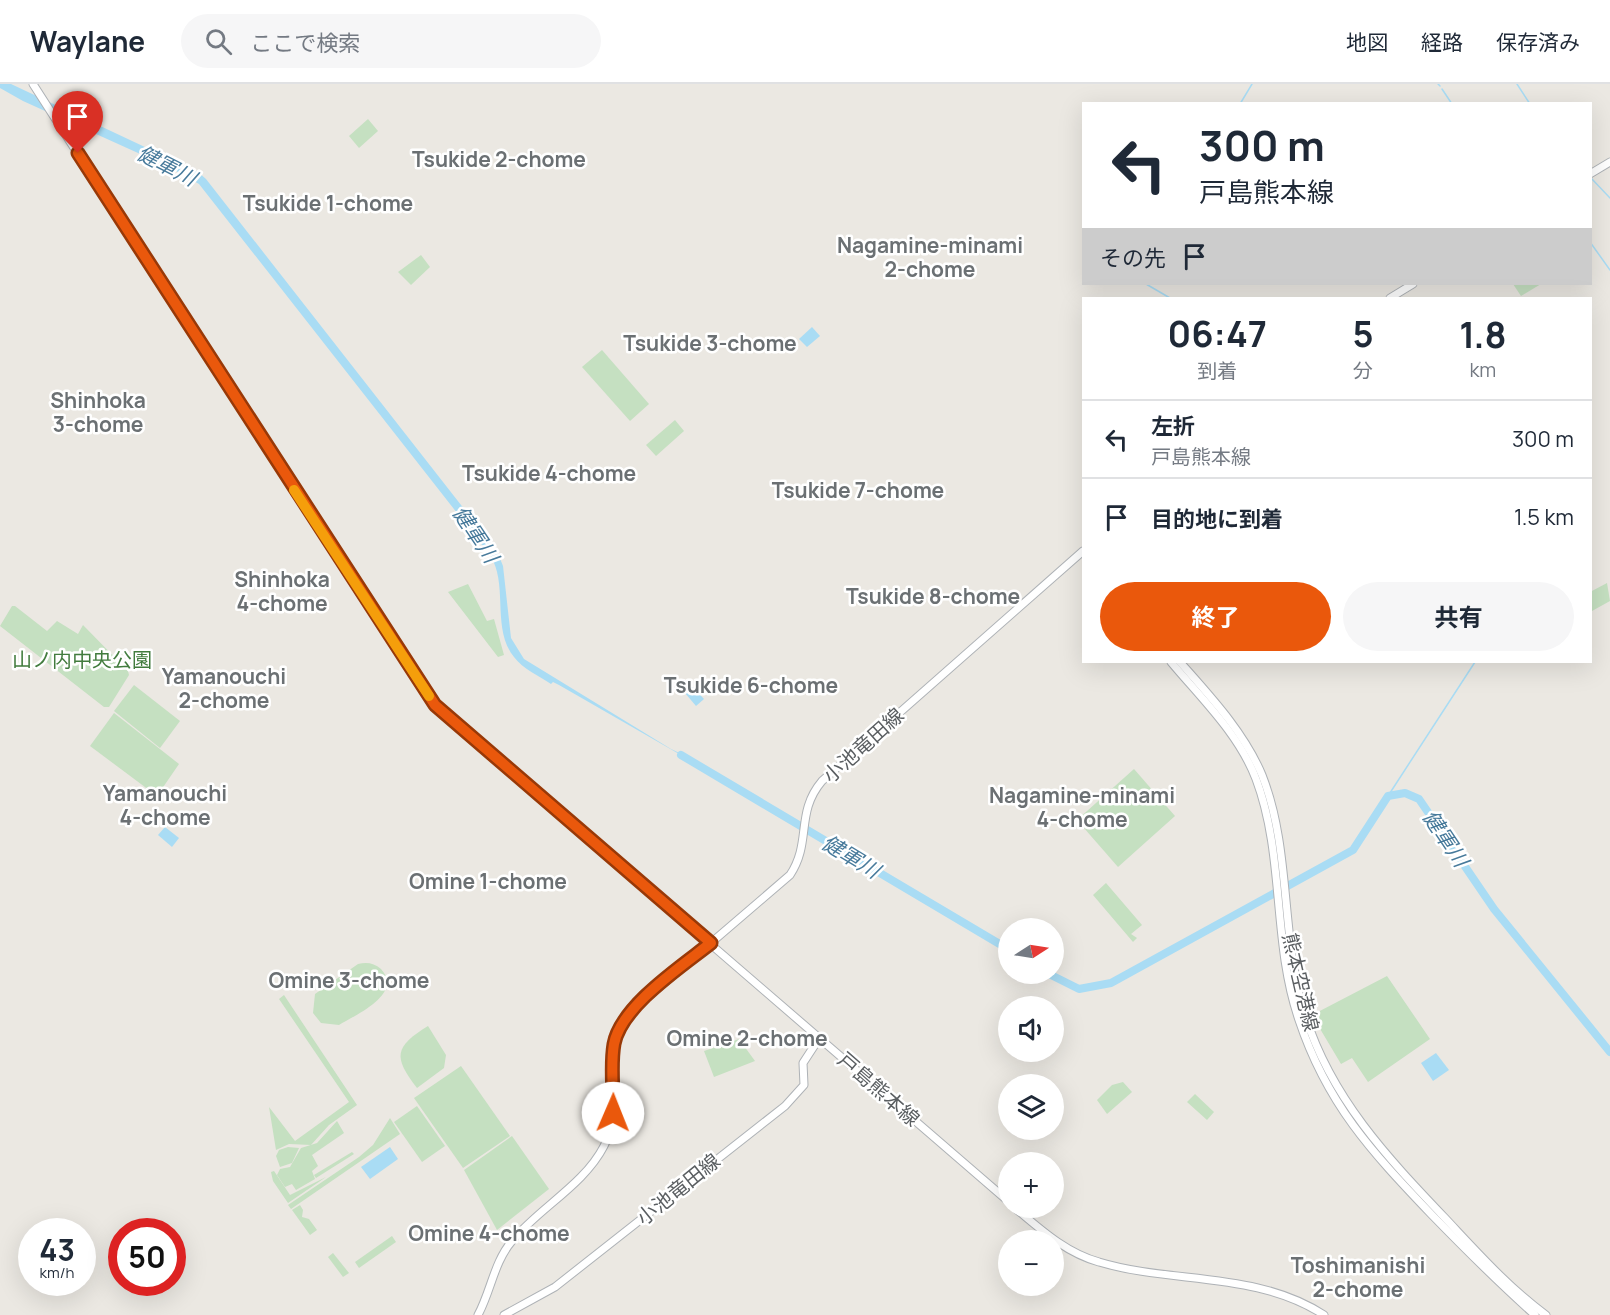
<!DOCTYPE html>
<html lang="ja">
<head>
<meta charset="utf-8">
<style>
	body { margin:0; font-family:Manrope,"Noto Sans JP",sans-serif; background:#f6f6f7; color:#1f2937; height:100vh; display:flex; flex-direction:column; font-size:22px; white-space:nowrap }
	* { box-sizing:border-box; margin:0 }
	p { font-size:20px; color:#747a83 }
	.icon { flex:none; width:33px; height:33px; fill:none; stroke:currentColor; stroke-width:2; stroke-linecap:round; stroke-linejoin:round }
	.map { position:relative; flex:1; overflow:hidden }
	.sheet { position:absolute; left:1082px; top:213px; width:510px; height:366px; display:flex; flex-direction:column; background:#fff; border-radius:0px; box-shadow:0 6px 24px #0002 }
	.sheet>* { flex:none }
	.hud { position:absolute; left:1082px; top:18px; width:510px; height:183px; border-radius:0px; box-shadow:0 6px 24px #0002; background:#fff; color:#1f2937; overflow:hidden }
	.needle { width:39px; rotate:78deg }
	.buttons { position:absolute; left:998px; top:834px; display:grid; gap:12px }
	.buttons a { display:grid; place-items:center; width:66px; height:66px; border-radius:50%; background:#fff; box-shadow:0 6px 24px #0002; font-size:30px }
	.speed { position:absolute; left:18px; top:1134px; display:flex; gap:12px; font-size:30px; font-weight:700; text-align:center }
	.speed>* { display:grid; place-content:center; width:78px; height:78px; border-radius:50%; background:#fff; box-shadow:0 6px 24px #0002; line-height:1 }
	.speed small { font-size:15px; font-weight:400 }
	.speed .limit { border:9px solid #d22; background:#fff; color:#111 }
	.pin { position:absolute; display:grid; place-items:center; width:51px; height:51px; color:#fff; margin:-62px -26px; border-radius:50% 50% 50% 0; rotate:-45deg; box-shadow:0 0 6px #0007 }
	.pin .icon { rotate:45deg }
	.me { position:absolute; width:66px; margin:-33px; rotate:1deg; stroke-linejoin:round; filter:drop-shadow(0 0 4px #0008) }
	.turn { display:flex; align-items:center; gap:21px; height:126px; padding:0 18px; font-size:27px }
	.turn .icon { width:78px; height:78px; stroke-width:2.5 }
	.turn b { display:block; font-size:42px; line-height:51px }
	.then { display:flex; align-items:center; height:57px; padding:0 18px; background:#0003; gap:12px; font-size:22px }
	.eta { display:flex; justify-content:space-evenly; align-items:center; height:102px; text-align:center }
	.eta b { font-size:36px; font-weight:700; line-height:42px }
	.cta { display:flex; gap:12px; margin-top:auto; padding:12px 18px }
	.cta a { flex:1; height:69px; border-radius:36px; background:#ea580c; color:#fff; font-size:24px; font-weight:700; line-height:69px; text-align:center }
	.cta a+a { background:#f6f6f7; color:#1f2937 }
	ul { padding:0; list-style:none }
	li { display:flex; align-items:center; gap:18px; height:78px; padding:0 18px; border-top:2px solid #e0e1e3 }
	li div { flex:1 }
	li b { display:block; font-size:22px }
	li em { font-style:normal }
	header { display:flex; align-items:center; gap:36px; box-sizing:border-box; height:84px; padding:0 30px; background:#fff; border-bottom:2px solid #e0e1e3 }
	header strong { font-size:28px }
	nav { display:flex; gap:33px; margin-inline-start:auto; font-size:21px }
	.search { width:420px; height:54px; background:#f6f6f7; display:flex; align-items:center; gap:15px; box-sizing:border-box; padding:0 21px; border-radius:33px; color:#747a83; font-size:22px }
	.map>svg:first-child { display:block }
	.green { fill:#c5e0c1 }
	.water { fill:#a9dcf4 }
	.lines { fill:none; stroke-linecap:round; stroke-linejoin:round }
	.stream { stroke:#a9dcf4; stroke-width:1.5 }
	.river { stroke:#a9dcf4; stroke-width:8 }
	.secondary-casing { stroke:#aeb2b6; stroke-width:9 }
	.secondary { stroke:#fff; stroke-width:7 }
	.route-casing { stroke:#983908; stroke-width:15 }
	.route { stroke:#ea580c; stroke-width:10 }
	.slow { stroke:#f59e0b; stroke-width:10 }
	.labels { text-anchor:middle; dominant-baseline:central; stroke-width:5; stroke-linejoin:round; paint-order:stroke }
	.park-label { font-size:20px; fill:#427c3e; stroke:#fff }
	.street-label { font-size:20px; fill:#5a5e61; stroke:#fff }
	.neighbourhood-label { font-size:21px; font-weight:bold; fill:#6b7073; stroke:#fff }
	.water-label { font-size:21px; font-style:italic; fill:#477a9b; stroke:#fff }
</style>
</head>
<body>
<header>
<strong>Waylane</strong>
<div class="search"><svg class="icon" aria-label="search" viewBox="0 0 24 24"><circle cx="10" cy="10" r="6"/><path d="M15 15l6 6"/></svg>ここで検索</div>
<nav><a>地図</a><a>経路</a><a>保存済み</a></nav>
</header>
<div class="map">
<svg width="1610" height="1231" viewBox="0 0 1610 1231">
	<rect width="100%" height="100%" fill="#ebe8e2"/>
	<g class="green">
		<path d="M 368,35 L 378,47 L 359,64 L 349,52 Z"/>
		<path d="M 421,171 L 430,183 L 411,201 L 398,188 Z"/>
		<path d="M 1513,200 L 1541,200 L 1521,212 Z"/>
		<path d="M 602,266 L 649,320 L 630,337 L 582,283 Z"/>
		<path d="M 675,336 L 684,347 L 656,372 L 646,361 Z"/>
		<path d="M 1607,499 L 1610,517 L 1592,527 L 1590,508 Z"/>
		<path d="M 468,500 L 487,537 L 494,535 L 504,571 L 498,573 L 448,508 Z"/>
		<path d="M 12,522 L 15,522 L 47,547 L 57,537 L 78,550 L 83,541 L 128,587 L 129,591 L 109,623 L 104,623 L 0,542 Z"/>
		<path d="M 134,601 L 180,637 L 160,664 L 114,627 Z"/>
		<path d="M 114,629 L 179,680 L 157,712 L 90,662 Z"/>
		<path d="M 1134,685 L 1175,732 L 1118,783 L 1077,736 Z"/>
		<path d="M 1106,799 L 1142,841 L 1131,850 L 1137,854 L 1133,858 L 1093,811 Z"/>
		<path d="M 358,880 C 367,878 374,879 381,885 C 404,910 355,931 339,941 L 321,939 L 313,929 L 315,910 Z"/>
		<path d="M 1387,892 L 1430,955 L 1368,998 L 1352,974 L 1341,980 L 1316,938 L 1314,930 Z"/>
		<path d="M 284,911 L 357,1021 L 329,1041 L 311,1061 L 289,1060 L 276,1066 L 269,1023 L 295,1057 L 349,1018 L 279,915 Z"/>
		<path d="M 428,942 L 446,971 L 444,984 L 417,1004 C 393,973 394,963 428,942 Z"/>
		<path d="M 739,955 L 755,977 L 714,993 L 704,967 Z"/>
		<path d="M 461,982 L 510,1052 L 463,1084 L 414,1014 Z"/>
		<path d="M 1123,998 L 1132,1008 L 1107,1030 L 1097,1016 L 1112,1001 Z"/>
		<path d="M 1195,1010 L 1214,1028 L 1207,1036 L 1187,1018 Z"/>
		<path d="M 417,1022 L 445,1062 L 422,1078 L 394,1038 Z"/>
		<path d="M 390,1034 L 400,1050 L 291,1125 L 288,1121 L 359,1073 L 373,1061 Z"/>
		<path d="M 337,1037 L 344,1049 L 312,1071 L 318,1082 L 312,1087 L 315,1095 L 296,1106 L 292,1100 L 285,1103 L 277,1091 L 280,1085 L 290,1083 L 301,1064 L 317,1059 Z"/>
		<path d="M 512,1052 L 549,1105 L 497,1146 L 464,1086 Z"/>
		<path d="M 288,1063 L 299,1064 L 292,1079 L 280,1083 L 276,1072 L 279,1066 Z"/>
		<path d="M 352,1068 L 354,1070 L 316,1094 L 314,1091 Z"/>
		<path d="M 274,1087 L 290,1111 L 326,1093 L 288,1119 L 273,1097 L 271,1088 Z"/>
		<path d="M 300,1121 L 303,1126 L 302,1133 L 309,1135 L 317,1146 L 310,1151 L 292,1126 Z"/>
		<path d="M 392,1152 L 396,1158 L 359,1184 L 355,1178 Z"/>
		<path d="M 333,1169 L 349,1189 L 343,1193 L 328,1173 Z"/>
	</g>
	<g class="water">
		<path d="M 0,0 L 11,0 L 198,88 L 206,95 L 497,467 L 503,482 L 511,554 L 524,575 L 671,665 L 692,675 L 700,682 L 559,601 L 553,598 L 551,600 C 539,592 523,585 514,573 C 491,544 509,501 490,471 L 199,100 L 169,83 L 23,17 L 0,4 Z"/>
		<path d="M 812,243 L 820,252 L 807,263 L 799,255 Z"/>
		<path d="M 692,602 L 704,615 L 696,622 L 685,609 Z"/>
		<path d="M 165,743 L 179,754 L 172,763 L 158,751 Z"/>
		<path d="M 1436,969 L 1449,986 L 1433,997 L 1421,979 Z"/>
		<path d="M 390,1063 L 398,1075 L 370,1095 L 361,1083 Z"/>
	</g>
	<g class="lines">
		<g class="stream">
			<path d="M 1438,0 L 1440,2"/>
			<path d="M 1517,0 L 1530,20"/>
			<path d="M 1442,5 L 1452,20"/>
			<path d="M 1240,20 L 1252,0"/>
			<path d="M 1591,94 L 1610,114"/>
			<path d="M 1590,158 L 1610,186"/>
			<path d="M 1146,200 L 1170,214"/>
			<path d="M 1388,712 L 1475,578"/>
		</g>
		<g class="river">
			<path d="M 681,671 L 1008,865"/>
			<path d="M 1049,890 L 1079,905 L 1111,899 L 1353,766 L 1388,712 L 1405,709 L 1419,715 L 1494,825 L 1610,968"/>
		</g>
		<defs>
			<g id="secondary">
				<path d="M 33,0 L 353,498 L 437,624 L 1008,1117"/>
				<path d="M 1590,90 L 1610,78"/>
				<path d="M 1390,214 L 1413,200"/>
				<path d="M 1171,578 C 1201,614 1239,650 1256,695 C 1285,772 1272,858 1299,936 C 1327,1020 1371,1067 1431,1130 C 1465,1165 1499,1199 1535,1231"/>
				<path d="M 1180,578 C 1210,612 1244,648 1262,691 C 1292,767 1280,853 1305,931 C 1331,1014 1387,1073 1445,1134 C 1477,1168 1508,1203 1546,1231"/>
				<path d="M 1015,1124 C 1040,1145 1066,1169 1099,1178 C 1172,1200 1257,1187 1324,1231"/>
				<path d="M 478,1231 C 491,1207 494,1178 512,1157 C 539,1124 584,1101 604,1062 C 626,1020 600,971 628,930 L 790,791 C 812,758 795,729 822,697 L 1083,467"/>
				<path d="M 504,1231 L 555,1203 L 785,1022 L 804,1001 L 803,979 L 820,953"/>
			</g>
		</defs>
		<use href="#secondary" class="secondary-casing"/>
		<use href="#secondary" class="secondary"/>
	</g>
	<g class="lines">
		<defs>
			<path id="route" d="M 78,69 L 435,621 L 711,859 C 682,882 621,922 614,960 C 610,983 614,1007 613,1029"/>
		</defs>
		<use href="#route" class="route-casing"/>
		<use href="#route" class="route"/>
		<path class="slow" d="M 294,406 L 429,612"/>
	</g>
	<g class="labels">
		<g class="park-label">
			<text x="82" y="575">山ノ内中央公園</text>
		</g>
		<g class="street-label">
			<text transform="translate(863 661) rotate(-42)">小池竜田線</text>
			<text transform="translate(1301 898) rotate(77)">熊本空港線</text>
			<text transform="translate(879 1005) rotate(41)">戸島熊本線</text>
			<text transform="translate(678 1105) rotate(-39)">小池竜田線</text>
		</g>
		<g class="neighbourhood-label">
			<text x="499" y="75">Tsukide 2-chome</text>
			<text x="328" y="119">Tsukide 1-chome</text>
			<text x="930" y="161">Nagamine-minami<tspan x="930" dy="24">2-chome</tspan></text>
			<text x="710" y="259">Tsukide 3-chome</text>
			<text x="98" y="316">Shinhoka<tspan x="98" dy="24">3-chome</tspan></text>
			<text x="549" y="389">Tsukide 4-chome</text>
			<text x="858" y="406">Tsukide 7-chome</text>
			<text x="282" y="495">Shinhoka<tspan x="282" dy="24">4-chome</tspan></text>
			<text x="933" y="512">Tsukide 8-chome</text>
			<text x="224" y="592">Yamanouchi<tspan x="224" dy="24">2-chome</tspan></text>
			<text x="751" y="601">Tsukide 6-chome</text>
			<text x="165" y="709">Yamanouchi<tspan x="165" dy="24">4-chome</tspan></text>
			<text x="1082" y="711">Nagamine-minami<tspan x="1082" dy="24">4-chome</tspan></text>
			<text x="488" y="797">Omine 1-chome</text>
			<text x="349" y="896">Omine 3-chome</text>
			<text x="747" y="954">Omine 2-chome</text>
			<text x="489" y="1149">Omine 4-chome</text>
			<text x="1358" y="1181">Toshimanishi<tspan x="1358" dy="24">2-chome</tspan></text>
		</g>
		<g class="water-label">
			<text transform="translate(167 81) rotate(27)">健軍川</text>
			<text transform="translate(476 450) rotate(56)">健軍川</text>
			<text transform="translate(1446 754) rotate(56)">健軍川</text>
			<text transform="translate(851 772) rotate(31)">健軍川</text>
		</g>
	</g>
</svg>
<div class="buttons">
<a><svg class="needle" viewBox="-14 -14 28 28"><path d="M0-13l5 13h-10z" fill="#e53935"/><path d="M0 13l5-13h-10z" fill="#747a83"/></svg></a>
<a><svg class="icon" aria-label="sound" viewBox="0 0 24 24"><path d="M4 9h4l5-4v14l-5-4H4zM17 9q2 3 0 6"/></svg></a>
<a><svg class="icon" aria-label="layers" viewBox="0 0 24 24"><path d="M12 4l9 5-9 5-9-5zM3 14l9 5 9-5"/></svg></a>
<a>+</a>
<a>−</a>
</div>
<div class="speed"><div>43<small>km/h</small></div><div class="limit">50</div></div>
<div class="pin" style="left:78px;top:69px;background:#d93025"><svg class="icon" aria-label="arrive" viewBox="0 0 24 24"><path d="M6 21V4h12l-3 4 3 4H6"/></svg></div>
<svg class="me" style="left:613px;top:1029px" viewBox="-20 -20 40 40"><circle r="19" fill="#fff"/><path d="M0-13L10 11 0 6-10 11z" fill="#ea580c"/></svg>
<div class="hud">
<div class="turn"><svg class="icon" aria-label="left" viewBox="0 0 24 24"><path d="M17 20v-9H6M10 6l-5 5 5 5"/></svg><div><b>300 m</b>戸島熊本線</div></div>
<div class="then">その先<svg class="icon" aria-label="arrive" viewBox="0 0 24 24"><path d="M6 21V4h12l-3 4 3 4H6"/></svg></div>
</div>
<section class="sheet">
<div class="eta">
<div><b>06:47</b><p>到着</p></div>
<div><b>5</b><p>分</p></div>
<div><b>1.8</b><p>km</p></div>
</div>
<ul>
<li><svg class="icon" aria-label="left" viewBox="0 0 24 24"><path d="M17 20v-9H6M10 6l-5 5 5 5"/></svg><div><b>左折</b><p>戸島熊本線</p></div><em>300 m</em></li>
<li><svg class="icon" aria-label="arrive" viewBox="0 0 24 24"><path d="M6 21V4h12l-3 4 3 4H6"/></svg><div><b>目的地に到着</b></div><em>1.5 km</em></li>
</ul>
<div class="cta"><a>終了</a><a>共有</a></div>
</section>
</div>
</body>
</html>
